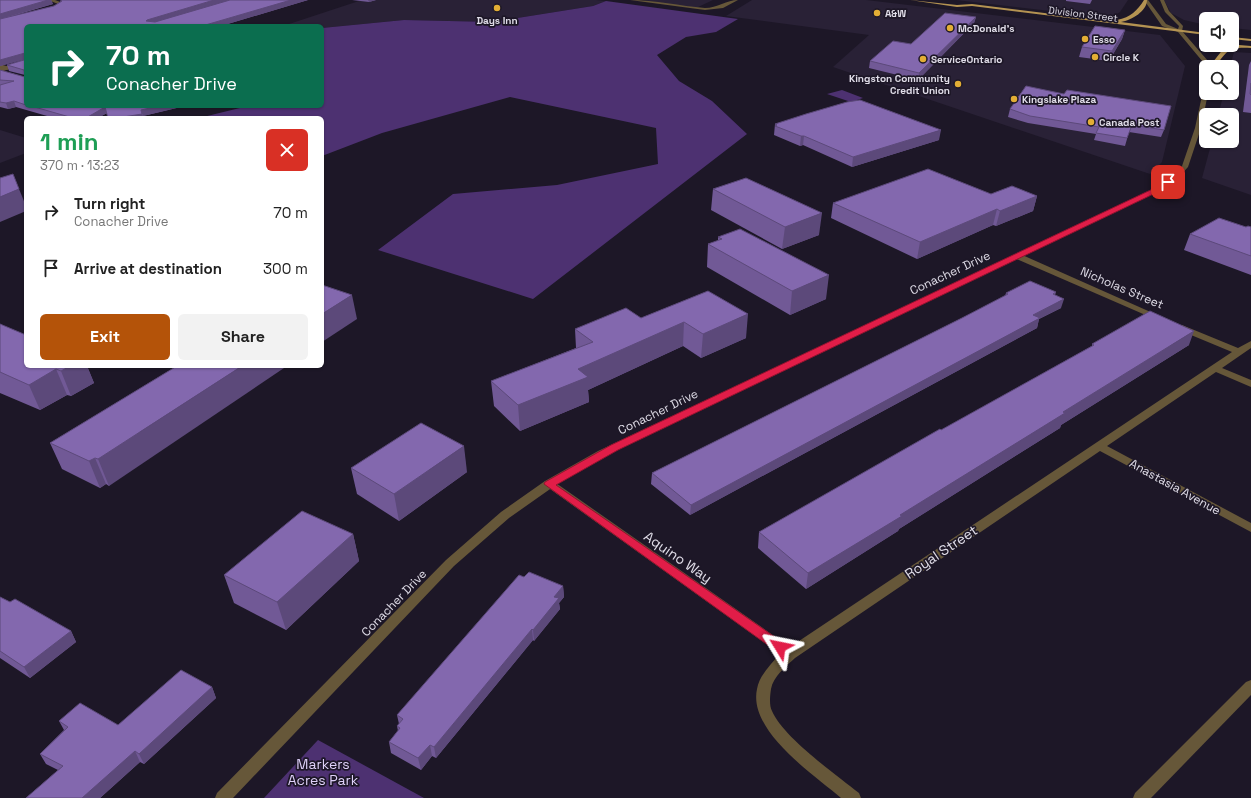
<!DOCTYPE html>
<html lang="en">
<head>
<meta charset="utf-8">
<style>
	body { margin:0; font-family:"Space Grotesk",sans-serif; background:#f2f2f2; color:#222; height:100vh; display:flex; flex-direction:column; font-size:15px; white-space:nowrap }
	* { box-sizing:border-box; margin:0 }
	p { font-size:13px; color:#767676 }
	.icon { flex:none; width:22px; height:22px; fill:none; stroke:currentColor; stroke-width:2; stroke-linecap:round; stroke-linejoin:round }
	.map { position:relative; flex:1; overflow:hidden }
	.side { position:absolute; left:24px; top:116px; width:300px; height:252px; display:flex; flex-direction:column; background:#fff; border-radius:6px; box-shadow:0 1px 3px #0004 }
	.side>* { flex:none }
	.hud { position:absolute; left:24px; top:24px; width:300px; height:84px; border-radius:6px; box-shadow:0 1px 3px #0004; background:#0b6e4f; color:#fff; overflow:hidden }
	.fabs { position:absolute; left:1199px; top:12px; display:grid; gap:8px }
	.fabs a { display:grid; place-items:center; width:40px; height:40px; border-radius:6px; background:#fff; box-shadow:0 1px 3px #0004; font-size:20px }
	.pin { position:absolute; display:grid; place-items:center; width:34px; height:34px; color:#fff; margin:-17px; border-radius:8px; box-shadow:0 2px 6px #0006 }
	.me { position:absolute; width:44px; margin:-22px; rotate:305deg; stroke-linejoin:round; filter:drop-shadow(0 0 3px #0008) }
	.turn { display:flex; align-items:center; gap:14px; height:84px; padding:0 16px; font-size:18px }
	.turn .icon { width:52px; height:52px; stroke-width:2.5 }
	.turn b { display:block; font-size:28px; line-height:34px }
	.round { display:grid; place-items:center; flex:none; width:42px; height:42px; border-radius:6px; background:#f2f2f2 }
	.summary { display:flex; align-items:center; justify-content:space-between; height:68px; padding:0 16px }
	h1 { font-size:24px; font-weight:700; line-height:30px; color:#1e9e55 }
	.primary-button { display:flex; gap:8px; margin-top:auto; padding:8px 16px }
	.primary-button a { flex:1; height:46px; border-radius:6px; background:#b45309; color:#fff; font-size:16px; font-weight:700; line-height:46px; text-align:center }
	.primary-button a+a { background:#f2f2f2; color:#222 }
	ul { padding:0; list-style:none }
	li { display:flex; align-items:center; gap:12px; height:56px; padding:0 16px }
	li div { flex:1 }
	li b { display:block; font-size:15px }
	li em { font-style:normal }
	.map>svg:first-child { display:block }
	.built { fill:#292136 }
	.green { fill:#4d3171 }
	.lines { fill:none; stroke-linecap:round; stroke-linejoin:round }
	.minor { fill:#665739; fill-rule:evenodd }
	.tertiary { fill:#665739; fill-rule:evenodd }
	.primary { fill:#b49352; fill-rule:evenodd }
	.wall { fill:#715996 }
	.shaded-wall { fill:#5c497a }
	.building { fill:#8368ae; stroke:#5c497a }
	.route { fill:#e11d48; stroke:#92132f }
	.poi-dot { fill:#e3ae35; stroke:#1d1727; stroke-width:1.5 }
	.labels { text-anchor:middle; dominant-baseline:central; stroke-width:3.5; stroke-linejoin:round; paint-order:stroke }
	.far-poi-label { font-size:10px; font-weight:bold; fill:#e0dde8; stroke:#1d1727; text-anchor:start }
	.far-street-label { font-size:10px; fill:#e0dde8; stroke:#1d1727 }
	.street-label { font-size:12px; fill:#e0dde8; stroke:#1d1727 }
	.near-street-label { font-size:14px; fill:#e0dde8; stroke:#1d1727 }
	.near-park-label { font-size:14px; fill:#dfd1f9; stroke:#1d1727 }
</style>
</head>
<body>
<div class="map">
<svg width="1251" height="798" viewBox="0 0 1251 798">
	<rect width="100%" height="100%" fill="#1d1727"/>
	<g class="built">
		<path d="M 362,0 L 596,0 L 606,1 L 593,6 L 493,22 L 404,20 L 322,28 L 322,26 L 283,26 Z"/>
		<path d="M 643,0 L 713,0 L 696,8 Z"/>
		<path d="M 752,0 L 866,0 L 1160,35 L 1185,66 L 1162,162 L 1150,174 L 833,67 L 869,35 L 726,16 Z"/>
		<path d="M 956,0 L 1128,0 L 1120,12 L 1110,18 Z"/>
		<path d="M 1164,0 L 1251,0 L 1251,30 L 1232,28 L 1232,19 L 1206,19 L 1206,25 L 1184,20 L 1171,13 Z"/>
		<path d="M 1234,52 L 1251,53 L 1251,195 L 1202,178 L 1212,141 L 1232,141 L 1232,115 L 1218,115 L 1224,93 L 1232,93 L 1232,67 L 1230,67 Z"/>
		<path d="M 0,130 L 26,138 L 26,153 L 0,163 Z"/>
	</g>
	<g class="green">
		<path d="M 606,1 L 738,19 L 716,32 L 686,37 L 657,55 L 679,81 L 712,101 L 747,134 L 533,299 L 378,250 L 453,194 L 557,185 L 658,164 L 656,128 L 510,97 L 382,133 L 322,156 L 322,118 L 199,118 L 248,106 L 322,106 L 322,28 L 404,20 L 493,22 L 593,6 Z"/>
		<path d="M 842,90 L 863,98 L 851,102 L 827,94 Z"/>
		<path d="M 318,740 L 424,798 L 264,798 Z"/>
	</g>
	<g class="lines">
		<g class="minor">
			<path d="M 48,0 L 55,0 L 63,3 L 60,7 L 52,9 L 50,7 L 58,4 Z"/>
			<path d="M 0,64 L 9,67 L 10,68 L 7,70 L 0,68 Z"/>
			<path d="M 1014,254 L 1020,254 L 1164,318 L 1160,321 L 1157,320 L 1014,258 Z"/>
			<path d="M 1182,325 L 1238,348 L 1251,341 L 1251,348 L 1222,368 L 1251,380 L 1251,387 L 1216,372 L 1107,446 L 1251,523 L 1251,532 L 1100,451 L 795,658 C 786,666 773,677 771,689 C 770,696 769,705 772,711 C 783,737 835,774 859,793 L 861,798 L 841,798 C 813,774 748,731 757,689 C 759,676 771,664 780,654 L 543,484 L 545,481 L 553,481 L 790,647 L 1232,352 L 1179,330 L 1178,328 L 1179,326 Z"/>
			<path d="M 1251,680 L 1251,695 L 1151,798 L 1133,798 L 1135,793 L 1246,682 Z"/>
		</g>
		<g class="tertiary">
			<path d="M 630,0 C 655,0 680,6 705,8 C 717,8 727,0 738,0 L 723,8 L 705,10 Z"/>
			<path d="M 1144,0 L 1148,0 L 1166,24 L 1178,29 L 1179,26 L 1165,12 L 1160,0 L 1164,0 L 1169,11 L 1183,26 L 1182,31 L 1208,61 L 1210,67 L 1205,68 L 1203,62 L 1178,32 L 1162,26 Z"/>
			<path d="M 26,60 L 26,64 L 0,72 L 0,68 Z"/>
			<path d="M 1206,89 L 1206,93 L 1208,93 L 1201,128 L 1188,167 L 1177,179 L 1164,188 L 606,455 L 553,487 L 509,518 L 454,566 L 233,798 L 215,798 L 217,793 L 446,560 L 501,512 L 545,481 L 598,451 L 1160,186 L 1173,177 L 1182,166 L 1195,128 L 1203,91 Z"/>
		</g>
		<g class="primary">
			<path d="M 910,0 L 957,5 L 972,4 L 1117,22 L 1117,20 C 1131,17 1137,11 1144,0 L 1147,0 C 1147,11 1132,20 1121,22 L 1206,33 L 1206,35 L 972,6 L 957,7 Z"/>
			<path d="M 1232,37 L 1251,39 L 1251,41 L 1232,39 Z"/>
			<path d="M 1239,45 L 1251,46 L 1251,48 C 1228,47 1228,50 1215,67 L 1209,67 L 1224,48 Z"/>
		</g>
	</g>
	<g class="wall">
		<path d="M 0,0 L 51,0 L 53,4 L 6,18 L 54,6 L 61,1 L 60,0 L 308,0 L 221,26 L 26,26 L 26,106 L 185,106 L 143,116 L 144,118 L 108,118 L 107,113 L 98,118 L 54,118 L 16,107 L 8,109 L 0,107 L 0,70 L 25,77 L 25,75 L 9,71 L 7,65 L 25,59 L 0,66 Z"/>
		<path d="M 352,0 L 376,0 L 369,2 Z"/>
		<path d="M 1066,0 L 1092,0 L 1090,4 L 1066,1 Z"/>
		<path d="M 976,17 L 974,23 L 918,80 L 869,68 L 870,61 Z"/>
		<path d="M 1125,30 L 1122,39 L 1109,61 L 1079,57 L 1082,47 Z"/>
		<path d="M 1251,61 L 1251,113 L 1243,112 L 1249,65 Z"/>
		<path d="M 1026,86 L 1164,130 L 1161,137 L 1129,132 L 1125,146 L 1094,140 L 1096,134 L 1028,123 L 1008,117 L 1010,109 Z"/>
		<path d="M 775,124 L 939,140 L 852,167 L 803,145 L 800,146 L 774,135 Z"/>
		<path d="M 713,189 L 819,235 L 782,249 L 711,210 Z"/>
		<path d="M 991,194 L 1037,196 L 1033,211 L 996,226 L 993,225 L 917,259 L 831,218 L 833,203 Z"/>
		<path d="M 1251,227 L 1251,275 L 1184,250 L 1190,234 Z"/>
		<path d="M 718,237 L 826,299 L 790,315 L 707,267 L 708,244 L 718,241 Z"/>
		<path d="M 708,291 L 746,338 L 701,358 L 683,346 L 588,390 L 589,402 L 520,431 L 494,406 L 491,381 L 576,348 L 575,329 L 641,318 Z"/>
		<path d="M 1056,292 L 1055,295 L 1061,308 L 1039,319 L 1037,328 L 690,515 L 651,484 L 652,473 L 962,318 L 1005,296 L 1006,293 Z"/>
		<path d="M 0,324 L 87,366 L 94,383 L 71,396 L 67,395 L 40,410 L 0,393 Z"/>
		<path d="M 1092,344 L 1189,345 L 1061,425 L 1060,428 L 899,529 L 898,531 L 806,589 L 758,548 L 759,532 L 1092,346 Z"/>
		<path d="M 177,366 L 109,486 L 106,484 L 100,488 L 62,469 L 50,443 Z"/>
		<path d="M 351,468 L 467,472 L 399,521 L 357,494 Z"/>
		<path d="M 353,534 L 359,561 L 286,630 L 234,603 L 224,575 Z"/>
		<path d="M 524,577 L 563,586 L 564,597 L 559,603 L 560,609 L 534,641 L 533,640 L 436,758 L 432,756 L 421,770 L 391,753 L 389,742 L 398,731 L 397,726 L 399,724 L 397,715 Z"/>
		<path d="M 0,597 L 10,602 L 71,631 L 76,642 L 30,678 L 0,658 Z"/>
		<path d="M 212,687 L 216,698 L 144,764 L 140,762 L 100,798 L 26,798 L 58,770 L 46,764 L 40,754 L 64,730 L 59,721 L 118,725 Z"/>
	</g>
	<g class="shaded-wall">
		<path d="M 48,0 L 51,0 L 53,4 L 0,19 L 0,14 Z"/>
		<path d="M 214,0 L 231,0 L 147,26 L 146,21 L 147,20 Z"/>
		<path d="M 291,0 L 308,0 L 221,26 L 202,26 Z"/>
		<path d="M 368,0 L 376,0 L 369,2 Z"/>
		<path d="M 976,17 L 974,23 L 918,80 L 919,73 Z"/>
		<path d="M 1125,30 L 1122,39 L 1109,61 L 1112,51 Z"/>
		<path d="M 25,53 L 26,59 L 0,66 L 0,60 Z"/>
		<path d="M 14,101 L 16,107 L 8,109 L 6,103 Z"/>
		<path d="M 159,106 L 185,106 L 143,116 L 141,110 Z"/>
		<path d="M 105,107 L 107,113 L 98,118 L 86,118 Z"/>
		<path d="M 142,114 L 144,118 L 117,118 Z"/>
		<path d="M 941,130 L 939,140 L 852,167 L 853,157 Z"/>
		<path d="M 801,136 L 804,136 L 803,145 L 800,146 Z"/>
		<path d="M 19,189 L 26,206 L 26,211 L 0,222 L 0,197 Z"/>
		<path d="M 1037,196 L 1033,211 L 996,226 L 1000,211 Z"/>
		<path d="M 997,209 L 993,225 L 917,259 L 920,242 Z"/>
		<path d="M 822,213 L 819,235 L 782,249 L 785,227 Z"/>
		<path d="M 829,275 L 826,299 L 790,315 L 792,291 Z"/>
		<path d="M 352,295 L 357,319 L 322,342 L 322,314 Z"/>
		<path d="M 1064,299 L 1061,308 L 1039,319 L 1037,328 L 690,515 L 691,505 L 1033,315 Z"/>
		<path d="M 748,314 L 746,338 L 701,358 L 703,334 Z"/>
		<path d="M 684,322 L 683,346 L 588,390 L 589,402 L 520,431 L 518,405 L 578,369 Z"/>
		<path d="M 1194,331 L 1189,345 L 1061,425 L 1060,428 L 899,529 L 898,531 L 806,589 L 808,573 L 1063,412 Z"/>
		<path d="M 70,366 L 87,366 L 94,383 L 71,396 L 61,371 Z"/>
		<path d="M 242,366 L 287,366 L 109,486 L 98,459 Z"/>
		<path d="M 56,369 L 67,395 L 40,410 L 29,385 Z"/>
		<path d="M 464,446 L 467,472 L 399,521 L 394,494 Z"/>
		<path d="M 95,458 L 106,484 L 100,488 L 89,461 Z"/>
		<path d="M 353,534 L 359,561 L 286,630 L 277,602 Z"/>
		<path d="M 563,586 L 564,597 L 559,603 L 560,609 L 534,641 L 533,630 L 554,597 Z"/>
		<path d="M 532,629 L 533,640 L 436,758 L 434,747 Z"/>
		<path d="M 71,631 L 76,642 L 30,678 L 24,667 Z"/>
		<path d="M 212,687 L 216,698 L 144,764 L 139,754 Z"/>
		<path d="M 430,745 L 432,756 L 421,770 L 418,758 Z"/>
		<path d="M 135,751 L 140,762 L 100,798 L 82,798 Z"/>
	</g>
	<g class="building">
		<path d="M 0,0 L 48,0 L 0,14 Z"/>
		<path d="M 61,0 L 214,0 L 147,20 L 146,21 L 155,22 L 230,0 L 291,0 L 202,26 L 26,26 L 26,105 L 14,101 L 6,103 L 0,102 L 0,85 L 14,81 L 0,80 L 0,70 L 25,77 L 24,70 L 7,65 L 24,60 L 25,53 L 0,60 L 0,19 L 54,6 L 62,1 Z"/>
		<path d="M 945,13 L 976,17 L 919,73 L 870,61 L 893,41 L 911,44 Z"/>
		<path d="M 1095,26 L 1125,30 L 1112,51 L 1082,47 Z"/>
		<path d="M 1251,83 L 1251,95 L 1250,94 Z"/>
		<path d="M 1026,86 L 1064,94 L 1067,90 L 1171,106 L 1164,130 L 1132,125 L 1127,138 L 1096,133 L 1099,127 L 1030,116 L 1010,109 Z"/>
		<path d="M 860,100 L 941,130 L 853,157 L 804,136 L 801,136 L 775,126 L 777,125 L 775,124 L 806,114 L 847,102 Z"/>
		<path d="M 31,106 L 159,106 L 141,110 L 142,114 L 117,118 L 108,118 L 105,107 L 86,118 L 73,118 Z"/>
		<path d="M 928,169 L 991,194 L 1012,186 L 1037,196 L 1000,211 L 997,209 L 920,242 L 833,203 Z"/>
		<path d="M 13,174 L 19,189 L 0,197 L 0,178 Z"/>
		<path d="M 746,178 L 822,213 L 785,227 L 713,189 Z"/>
		<path d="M 1219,218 L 1246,227 L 1248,226 L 1251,227 L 1251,256 L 1190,234 Z"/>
		<path d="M 740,229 L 829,275 L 792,291 L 708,244 L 722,239 L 718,237 Z"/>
		<path d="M 1030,281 L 1056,292 L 1053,294 L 1064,299 L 1033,315 L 1040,318 L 691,505 L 652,473 L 962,318 L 1008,294 L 1006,293 Z"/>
		<path d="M 322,285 L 352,295 L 322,314 Z"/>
		<path d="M 708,291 L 748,314 L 703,334 L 684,322 L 578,369 L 588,377 L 518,405 L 491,381 L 593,342 L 575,329 L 626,308 L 641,318 Z"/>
		<path d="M 1150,311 L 1194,331 L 1063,412 L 1065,413 L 900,515 L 902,516 L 808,573 L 759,532 L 940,429 L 941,430 L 1094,345 L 1092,344 Z"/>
		<path d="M 0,324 L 26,335 L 26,366 L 70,366 L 61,371 L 56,369 L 29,385 L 0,372 Z"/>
		<path d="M 177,366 L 242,366 L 98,459 L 95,458 L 89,461 L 50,443 Z"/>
		<path d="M 421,423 L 464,446 L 394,494 L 351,468 Z"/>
		<path d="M 302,511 L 353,534 L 277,602 L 224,575 Z"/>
		<path d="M 529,572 L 563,586 L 554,597 L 559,598 L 533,630 L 532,629 L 434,747 L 430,745 L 418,758 L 389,742 L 400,728 L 397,726 L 403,719 L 397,715 L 519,575 L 524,577 Z"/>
		<path d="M 0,597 L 10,602 L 15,599 L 71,631 L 24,667 L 0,651 Z"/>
		<path d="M 181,670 L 212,687 L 139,754 L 135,751 L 82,798 L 26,798 L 63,766 L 40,754 L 68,727 L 59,721 L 80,703 L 118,725 Z"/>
	</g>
	<path class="route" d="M 1166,181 L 1171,182 L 1164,189 L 618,450 L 556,485 L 785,644 L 786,647 L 785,651 L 780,652 L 776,651 L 544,484 L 545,482 L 611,445 L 1159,186 Z"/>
	<g class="poi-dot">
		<circle cx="497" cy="8" r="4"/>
		<circle cx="877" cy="13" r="4"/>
		<circle cx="950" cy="28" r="4"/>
		<circle cx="1085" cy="39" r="4"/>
		<circle cx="1095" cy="57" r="4"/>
		<circle cx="923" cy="59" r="4"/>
		<circle cx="958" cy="84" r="4"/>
		<circle cx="1014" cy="99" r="4"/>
		<circle cx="1091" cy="122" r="4"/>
	</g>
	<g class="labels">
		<g class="far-poi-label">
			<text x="885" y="13">A&amp;W</text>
			<text x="497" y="20" text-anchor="middle">Days Inn</text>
			<text x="958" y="28">McDonald's</text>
			<text x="1093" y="39">Esso</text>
			<text x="1103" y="57">Circle K</text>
			<text x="931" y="59">ServiceOntario</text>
			<text x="950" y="78" text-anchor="end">Kingston Community<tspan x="950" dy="12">Credit Union</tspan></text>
			<text x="1022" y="99">Kingslake Plaza</text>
			<text x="1099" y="122">Canada Post</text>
		</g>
		<g class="far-street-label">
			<text transform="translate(1083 14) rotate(7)">Division Street</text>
		</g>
		<g class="street-label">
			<text transform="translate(950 273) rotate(-25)">Conacher Drive</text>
			<text transform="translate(1122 288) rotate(23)">Nicholas Street</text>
			<text transform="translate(658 412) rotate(-26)">Conacher Drive</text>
			<text transform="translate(1175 487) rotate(29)">Anastasia Avenue</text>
			<text transform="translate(394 603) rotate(-46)">Conacher Drive</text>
		</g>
		<g class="near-street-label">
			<text transform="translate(941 552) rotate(-34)">Royal Street</text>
			<text transform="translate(678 557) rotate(35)">Aquino Way</text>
		</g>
		<g class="near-park-label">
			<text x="323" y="764">Markers<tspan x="323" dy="16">Acres Park</tspan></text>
		</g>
	</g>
</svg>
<div class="fabs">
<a><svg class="icon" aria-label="sound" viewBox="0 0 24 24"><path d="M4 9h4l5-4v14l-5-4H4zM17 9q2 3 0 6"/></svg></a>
<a><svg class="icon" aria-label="search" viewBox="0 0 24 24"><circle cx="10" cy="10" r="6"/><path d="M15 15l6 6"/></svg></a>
<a><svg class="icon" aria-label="layers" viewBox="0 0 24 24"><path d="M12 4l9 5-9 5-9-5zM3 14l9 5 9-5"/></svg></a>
</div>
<div class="pin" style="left:1168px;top:182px;background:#d93025"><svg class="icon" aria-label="arrive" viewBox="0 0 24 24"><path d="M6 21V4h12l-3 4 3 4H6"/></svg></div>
<svg class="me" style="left:780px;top:647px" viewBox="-20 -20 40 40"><path d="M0-17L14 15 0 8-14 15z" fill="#e11d48" stroke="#fff" stroke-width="4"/></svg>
<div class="hud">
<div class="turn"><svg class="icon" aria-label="right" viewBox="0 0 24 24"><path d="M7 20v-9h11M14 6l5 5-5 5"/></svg><div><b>70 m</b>Conacher Drive</div></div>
</div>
<section class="side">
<div class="summary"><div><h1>1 min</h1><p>370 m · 13:23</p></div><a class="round" style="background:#d93025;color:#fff"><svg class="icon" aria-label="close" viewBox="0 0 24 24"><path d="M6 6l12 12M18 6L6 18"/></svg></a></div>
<ul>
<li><svg class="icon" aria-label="right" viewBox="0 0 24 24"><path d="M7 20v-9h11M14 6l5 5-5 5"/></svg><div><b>Turn right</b><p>Conacher Drive</p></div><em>70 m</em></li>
<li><svg class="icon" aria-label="arrive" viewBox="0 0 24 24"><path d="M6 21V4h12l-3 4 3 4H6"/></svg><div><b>Arrive at destination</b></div><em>300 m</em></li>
</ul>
<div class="primary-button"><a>Exit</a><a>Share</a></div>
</section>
</div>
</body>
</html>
